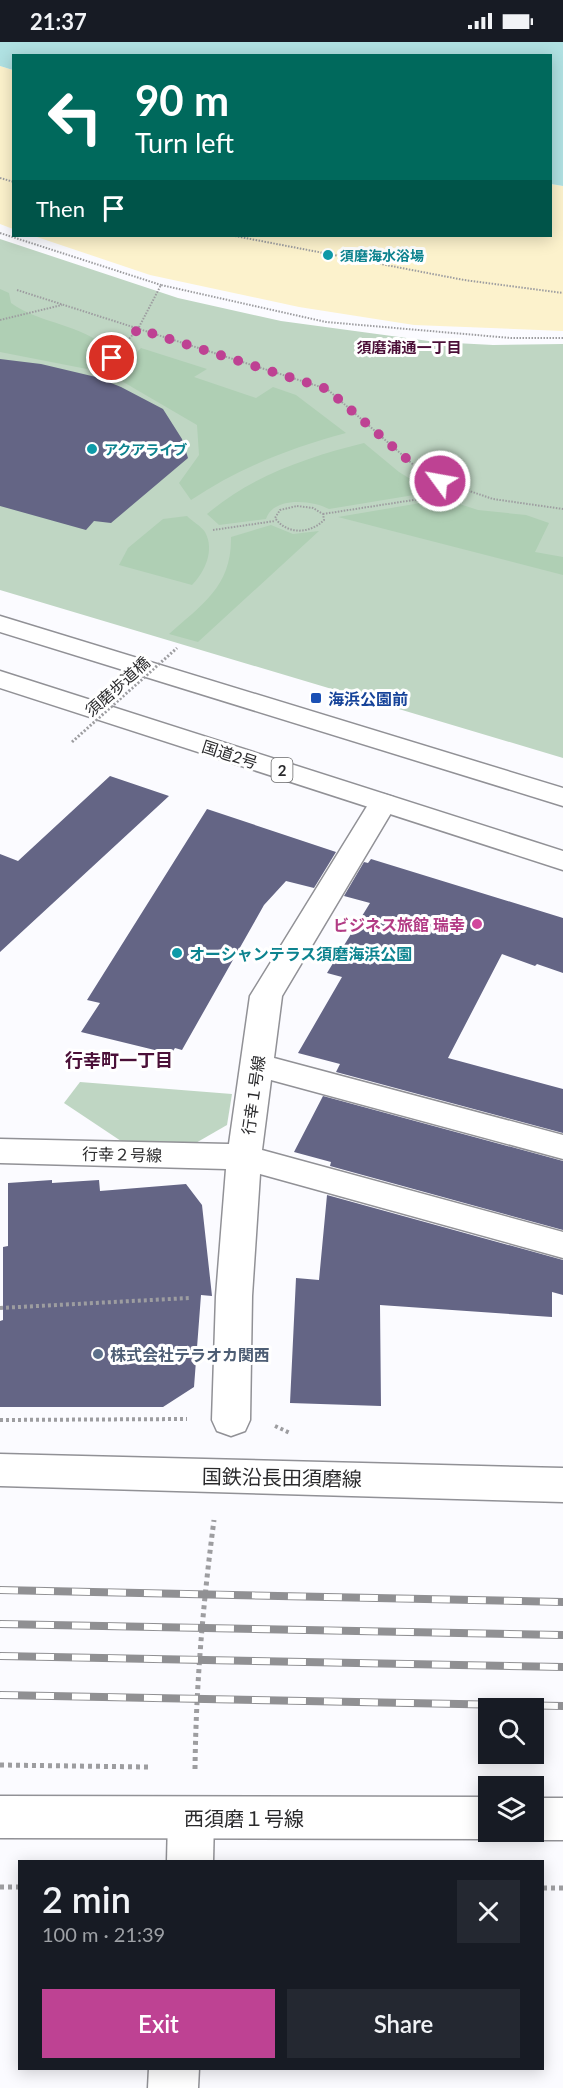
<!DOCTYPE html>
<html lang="en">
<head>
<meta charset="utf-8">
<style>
	body { margin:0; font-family:Lato,"Noto Sans JP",sans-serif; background:#242831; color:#f1f3f6; height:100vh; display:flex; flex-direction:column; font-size:22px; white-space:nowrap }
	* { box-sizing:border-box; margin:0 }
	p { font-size:20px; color:#9ea1a6 }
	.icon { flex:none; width:33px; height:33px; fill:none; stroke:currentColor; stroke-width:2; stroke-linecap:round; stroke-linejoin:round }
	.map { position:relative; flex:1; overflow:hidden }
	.sheet { position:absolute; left:18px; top:1818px; width:526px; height:210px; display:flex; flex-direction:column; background:#171b24; border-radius:0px; box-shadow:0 3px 15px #0003 }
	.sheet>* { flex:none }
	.banner { position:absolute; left:12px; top:12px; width:540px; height:183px; border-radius:0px; box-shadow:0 3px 15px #0003; background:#00695c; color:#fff; overflow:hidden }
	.buttons { position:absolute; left:478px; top:1656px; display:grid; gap:12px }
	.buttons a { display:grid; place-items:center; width:66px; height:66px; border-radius:0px; background:#171b24; box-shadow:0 3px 15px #0003; font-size:30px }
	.pin { position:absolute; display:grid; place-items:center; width:51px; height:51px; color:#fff; margin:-26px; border:3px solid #fff; border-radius:50%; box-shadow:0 2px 6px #0007 }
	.me { position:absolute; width:66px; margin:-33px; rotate:302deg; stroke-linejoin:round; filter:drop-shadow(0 0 4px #0008) }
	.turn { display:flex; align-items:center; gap:21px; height:126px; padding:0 24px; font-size:27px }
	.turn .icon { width:78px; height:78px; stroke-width:2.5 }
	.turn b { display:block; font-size:42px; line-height:51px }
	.then { display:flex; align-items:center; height:57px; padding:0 24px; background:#0003; gap:12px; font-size:22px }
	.round { display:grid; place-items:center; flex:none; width:63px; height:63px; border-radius:0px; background:#242831 }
	.head { display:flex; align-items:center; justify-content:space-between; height:102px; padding:0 24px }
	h1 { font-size:36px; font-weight:600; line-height:45px }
	.action { display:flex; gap:12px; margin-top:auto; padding:12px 24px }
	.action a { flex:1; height:69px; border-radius:0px; background:#be4293; color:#fff; font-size:24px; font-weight:600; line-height:69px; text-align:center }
	.action a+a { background:#242831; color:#f1f3f6 }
	.status { display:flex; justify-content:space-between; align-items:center; height:42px; padding:0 30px; background:#171b24; direction:ltr }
	.status svg { height:16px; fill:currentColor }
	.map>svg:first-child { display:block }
	.green { fill:#bfd6c3 }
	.forest { fill:#afcfb4 }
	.sand { fill:#fcf2cc }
	.water { fill:#b0e1e2 }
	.building { fill:#646585 }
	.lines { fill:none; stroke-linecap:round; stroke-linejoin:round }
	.minor-casing { stroke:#919196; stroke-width:3 }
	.tertiary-casing { stroke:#919196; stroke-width:3 }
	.trunk-casing { stroke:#919196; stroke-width:3 }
	.path-far2 { stroke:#9d9da0; stroke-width:2; stroke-dasharray:1.5 1.5; stroke-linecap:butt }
	.path-far1 { stroke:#9d9da0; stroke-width:4; stroke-dasharray:3 3; stroke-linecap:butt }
	.path { stroke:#9d9da0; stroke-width:5; stroke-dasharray:4 4; stroke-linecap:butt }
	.minor { fill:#fff; fill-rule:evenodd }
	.tertiary { fill:#fff; fill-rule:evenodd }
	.trunk { fill:#fff; fill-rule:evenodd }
	.rail-casing { stroke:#909093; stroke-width:8 }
	.rail { stroke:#fff; stroke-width:6; stroke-dasharray:18; stroke-linecap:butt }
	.path-bridge { stroke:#9d9da0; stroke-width:3; stroke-dasharray:2 2; stroke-linecap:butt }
	.route { stroke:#be4293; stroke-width:10; stroke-dasharray:0 18 }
	.culture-dot { fill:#0f9aa8; stroke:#fff; stroke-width:2 }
	.transit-dot { fill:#1a4fb4; stroke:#fff; stroke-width:2 }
	.hotel-dot { fill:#d1479c; stroke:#fff; stroke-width:2 }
	.service-dot { fill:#5c6f8a; stroke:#fff; stroke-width:2 }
	.labels { text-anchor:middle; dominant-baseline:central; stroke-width:6; stroke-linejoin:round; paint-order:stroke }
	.far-culture-label { font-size:14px; font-weight:bold; fill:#0d838f; stroke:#fff; text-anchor:start }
	.far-neighbourhood-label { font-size:15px; font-weight:bold; fill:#4b1038; stroke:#fff }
	.shield { fill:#fff; stroke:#6a6a6b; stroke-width:1.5 }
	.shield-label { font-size:15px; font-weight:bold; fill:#2a2a2c }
	.street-label { font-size:16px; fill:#2a2a2c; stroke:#fff }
	.transit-label { font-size:16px; font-weight:bold; fill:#164399; stroke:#fff; text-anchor:start }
	.hotel-label { font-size:16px; font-weight:bold; fill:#b23c85; stroke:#fff; text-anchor:end }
	.culture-label { font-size:16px; font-weight:bold; fill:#0d838f; stroke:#fff; text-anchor:start }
	.service-label { font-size:16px; font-weight:bold; fill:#4e5e75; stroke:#fff; text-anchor:start }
	.neighbourhood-label { font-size:18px; font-weight:bold; fill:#4b1038; stroke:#fff }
	.near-street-label { font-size:20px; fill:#2a2a2c; stroke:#fff }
</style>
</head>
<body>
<div class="status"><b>21:37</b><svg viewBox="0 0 49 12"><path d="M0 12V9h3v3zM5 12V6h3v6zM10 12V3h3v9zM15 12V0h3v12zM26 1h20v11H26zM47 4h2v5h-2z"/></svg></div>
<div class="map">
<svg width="563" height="2046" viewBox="0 0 563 2046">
	<rect width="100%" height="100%" fill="#fbfbff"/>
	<g class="green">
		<path d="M 0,197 L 178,256 L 281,279 L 436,300 L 493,303 L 563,302 L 563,716 L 0,548 Z"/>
		<path d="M 80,1040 L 232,1052 L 227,1083 L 194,1102 L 121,1099 L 64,1061 Z"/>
	</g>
	<g class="forest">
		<path d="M 0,247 L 9,251 L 11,261 C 40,282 82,282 108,307 L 87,327 L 0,310 Z"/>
		<path d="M 141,306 L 207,327 L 194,335 L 256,356 L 273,345 L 296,353 L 346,391 C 290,406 239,426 191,458 L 179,441 L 199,413 L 197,383 L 113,334 Z"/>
		<path d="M 364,401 L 399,430 L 432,450 L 329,467 C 313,458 273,454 266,477 L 219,483 L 207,472 C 252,434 307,415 364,401 Z"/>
		<path d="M 444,457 L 478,468 L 526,473 L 549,481 L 535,510 L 563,515 L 563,533 L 338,475 Z"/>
		<path d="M 187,474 C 192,479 201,484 205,490 C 215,508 205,530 192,543 L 119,523 L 128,506 L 163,477 Z"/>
		<path d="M 271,483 L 293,492 L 319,489 L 198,600 L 169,592 C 202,563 232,544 231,495 Z"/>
	</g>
	<g class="sand">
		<path d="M 0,24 L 13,28 L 13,187 L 0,182 Z"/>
		<path d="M 551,142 L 563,144 L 563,289 L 414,283 L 299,265 L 150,233 L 34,194 L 550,194 Z"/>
	</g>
	<path class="water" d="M 0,0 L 563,0 L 563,144 L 551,142 L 550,14 L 14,14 L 13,28 L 0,24 Z"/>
	<g class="building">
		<path d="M 0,317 L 41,322 L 96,335 L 121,345 L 163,367 L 182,397 L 188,416 L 111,481 L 94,479 L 86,488 L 0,464 Z"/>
		<path d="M 110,734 L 169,754 L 0,910 L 0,812 L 18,819 Z"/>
		<path d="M 207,767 L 336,810 L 314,846 L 286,839 L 264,863 L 182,1008 L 175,1006 L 171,1012 L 81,990 L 100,961 L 87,958 Z"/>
		<path d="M 371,817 L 563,876 L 563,931 L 537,922 L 535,924 L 502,912 L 448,1016 L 563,1047 L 563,1091 L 336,1030 L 340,1022 L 298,1011 L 342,935 L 327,931 L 370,861 L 344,854 L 364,820 L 368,821 Z"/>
		<path d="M 323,1054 L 563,1119 L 563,1188 L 330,1124 L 331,1120 L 294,1110 Z"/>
		<path d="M 52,1138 L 52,1141 L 99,1138 L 100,1149 L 186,1142 L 202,1163 L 212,1254 L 201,1253 L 194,1345 L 163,1365 L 0,1365 L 0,1279 L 3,1278 L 3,1205 L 8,1204 L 8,1141 Z"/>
		<path d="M 327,1153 L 563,1218 L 563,1253 L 552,1250 L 552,1275 L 380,1263 L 381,1364 L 290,1361 L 296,1236 L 319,1238 Z"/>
	</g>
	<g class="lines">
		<defs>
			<g id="minor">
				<path d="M 383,752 L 393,755 L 397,761 L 282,954 L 274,1016 L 563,1093 L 563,1117 L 271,1038 L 262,1108 L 563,1190 L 563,1216 L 260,1132 L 252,1254 L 250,1378 L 245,1389 L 231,1394 L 217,1389 L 212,1378 L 216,1254 L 226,1127 L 0,1121 L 0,1097 L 229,1102 L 250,954 L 369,761 L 373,755 Z"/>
				<path d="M 191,1755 L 207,1761 L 214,1776 L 213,1820 L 167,1820 L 168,1776 L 175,1761 Z"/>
				<path d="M 149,2026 L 199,2026 L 198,2046 L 148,2046 Z"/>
			</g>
			<g id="tertiary">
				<path d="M 0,1412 L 563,1426 L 563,1460 L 0,1444 Z"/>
				<path d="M 0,1754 L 489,1755 L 489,1790 L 506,1790 L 489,1797 L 0,1796 Z"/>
				<path d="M 534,1756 L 563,1756 L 563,1798 L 534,1798 L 518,1792 L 517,1790 L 534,1790 Z"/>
			</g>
			<g id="trunk">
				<path d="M 0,574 L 563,746 L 563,764 L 0,590 Z"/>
				<path d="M 0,629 L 563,809 L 563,828 L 0,646 Z"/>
			</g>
		</defs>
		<use href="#minor" class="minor-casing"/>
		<use href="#tertiary" class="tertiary-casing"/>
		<use href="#trunk" class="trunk-casing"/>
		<g class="path-far2">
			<path d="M 0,136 L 14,140"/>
			<path d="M 0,191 L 161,243"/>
			<path d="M 235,194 L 464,238 L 563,251"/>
			<path d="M 17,248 L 327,347 L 416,425 L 440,439 L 493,457 L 563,467"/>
			<path d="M 0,278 L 62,263"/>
			<path d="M 99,330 L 138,287 L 161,243 L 326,280 L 511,296 L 563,296"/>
			<path d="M 297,464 L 313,466 L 323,472 L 324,478 C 310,492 287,493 275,476 L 280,468 Z"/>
			<path d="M 323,472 L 465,450"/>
			<path d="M 213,488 L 275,479"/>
		</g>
		<g class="path-far1">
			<path d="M 0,1266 L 189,1256"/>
			<path d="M 0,1378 L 187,1377"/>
			<path d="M 275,1384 L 290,1391"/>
		</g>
		<g class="path">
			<path d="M 0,1723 L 149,1725"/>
			<path d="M 195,1727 C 196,1643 203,1561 214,1478"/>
			<path d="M 0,1845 L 20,1845"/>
			<path d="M 543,1846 L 563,1846"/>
		</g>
		<use href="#minor" class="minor"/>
		<use href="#tertiary" class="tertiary"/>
		<use href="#trunk" class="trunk"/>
		<defs>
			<g id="rail">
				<path d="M 0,1548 L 563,1560"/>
				<path d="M 0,1582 L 563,1593"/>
				<path d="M 0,1614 L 563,1625"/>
				<path d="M 0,1653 L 563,1664"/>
			</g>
		</defs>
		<use href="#rail" class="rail-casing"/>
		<use href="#rail" class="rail"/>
		<path class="path-bridge" d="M 72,700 L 177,606"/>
	</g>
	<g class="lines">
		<path class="route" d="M 112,316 L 138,287 L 327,347 L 416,425 L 440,439"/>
	</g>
	<g class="culture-dot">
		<circle cx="328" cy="213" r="6"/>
		<circle cx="92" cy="407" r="6"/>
		<circle cx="177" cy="911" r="6"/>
	</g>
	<rect class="transit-dot" x="310" y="650" width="12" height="12" rx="3"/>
	<circle class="hotel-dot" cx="477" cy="882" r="6"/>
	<circle class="service-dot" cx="98" cy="1312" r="6"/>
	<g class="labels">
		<g class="far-culture-label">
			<text x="340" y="213">須磨海水浴場</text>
			<text x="104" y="407">アクアライブ</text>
		</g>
		<g class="far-neighbourhood-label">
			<text x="409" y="305">須磨浦通一丁目</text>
		</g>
		<rect class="shield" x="271.5" y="716" width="21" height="24" rx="4.5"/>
		<g class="shield-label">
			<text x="282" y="728">2</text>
		</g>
		<g class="street-label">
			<text transform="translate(117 644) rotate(-42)">須磨歩道橋</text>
			<text transform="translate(230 712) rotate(18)">国道2号</text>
			<text transform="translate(253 1053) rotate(-82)">行幸１号線</text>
			<text transform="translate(122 1112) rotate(1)">行幸２号線</text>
		</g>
		<g class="transit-label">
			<text x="328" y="656">海浜公園前</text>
		</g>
		<g class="hotel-label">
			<text x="465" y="882">ビジネス旅館 瑞幸</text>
		</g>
		<g class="culture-label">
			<text x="189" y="911">オーシャンテラス須磨海浜公園</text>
		</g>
		<g class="service-label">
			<text x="110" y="1312">株式会社テラオカ関西</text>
		</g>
		<g class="neighbourhood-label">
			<text x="119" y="1018">行幸町一丁目</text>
		</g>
		<g class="near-street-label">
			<text transform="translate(282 1435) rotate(1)">国鉄沿長田須磨線</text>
			<text x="244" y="1776">西須磨１号線</text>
		</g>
	</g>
</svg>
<div class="buttons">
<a><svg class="icon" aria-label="search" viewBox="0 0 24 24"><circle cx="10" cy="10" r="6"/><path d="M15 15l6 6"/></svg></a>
<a><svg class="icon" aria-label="layers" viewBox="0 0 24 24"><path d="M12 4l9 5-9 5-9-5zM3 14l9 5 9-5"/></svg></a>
</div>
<div class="pin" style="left:112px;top:316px;background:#d93025"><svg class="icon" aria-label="arrive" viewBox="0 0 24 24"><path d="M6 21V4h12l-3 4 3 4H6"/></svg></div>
<svg class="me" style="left:440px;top:439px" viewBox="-20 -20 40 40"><circle r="17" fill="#be4293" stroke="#fff" stroke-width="3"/><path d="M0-11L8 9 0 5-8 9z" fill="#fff"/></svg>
<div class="banner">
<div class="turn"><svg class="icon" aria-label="left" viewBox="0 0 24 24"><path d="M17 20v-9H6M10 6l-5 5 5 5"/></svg><div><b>90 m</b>Turn left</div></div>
<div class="then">Then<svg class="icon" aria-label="arrive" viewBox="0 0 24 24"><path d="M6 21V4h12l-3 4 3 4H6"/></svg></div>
</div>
<section class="sheet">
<div class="head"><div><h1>2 min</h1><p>100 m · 21:39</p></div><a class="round"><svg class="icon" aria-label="close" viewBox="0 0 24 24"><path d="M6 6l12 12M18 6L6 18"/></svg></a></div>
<div class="action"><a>Exit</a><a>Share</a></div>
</section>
</div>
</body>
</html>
